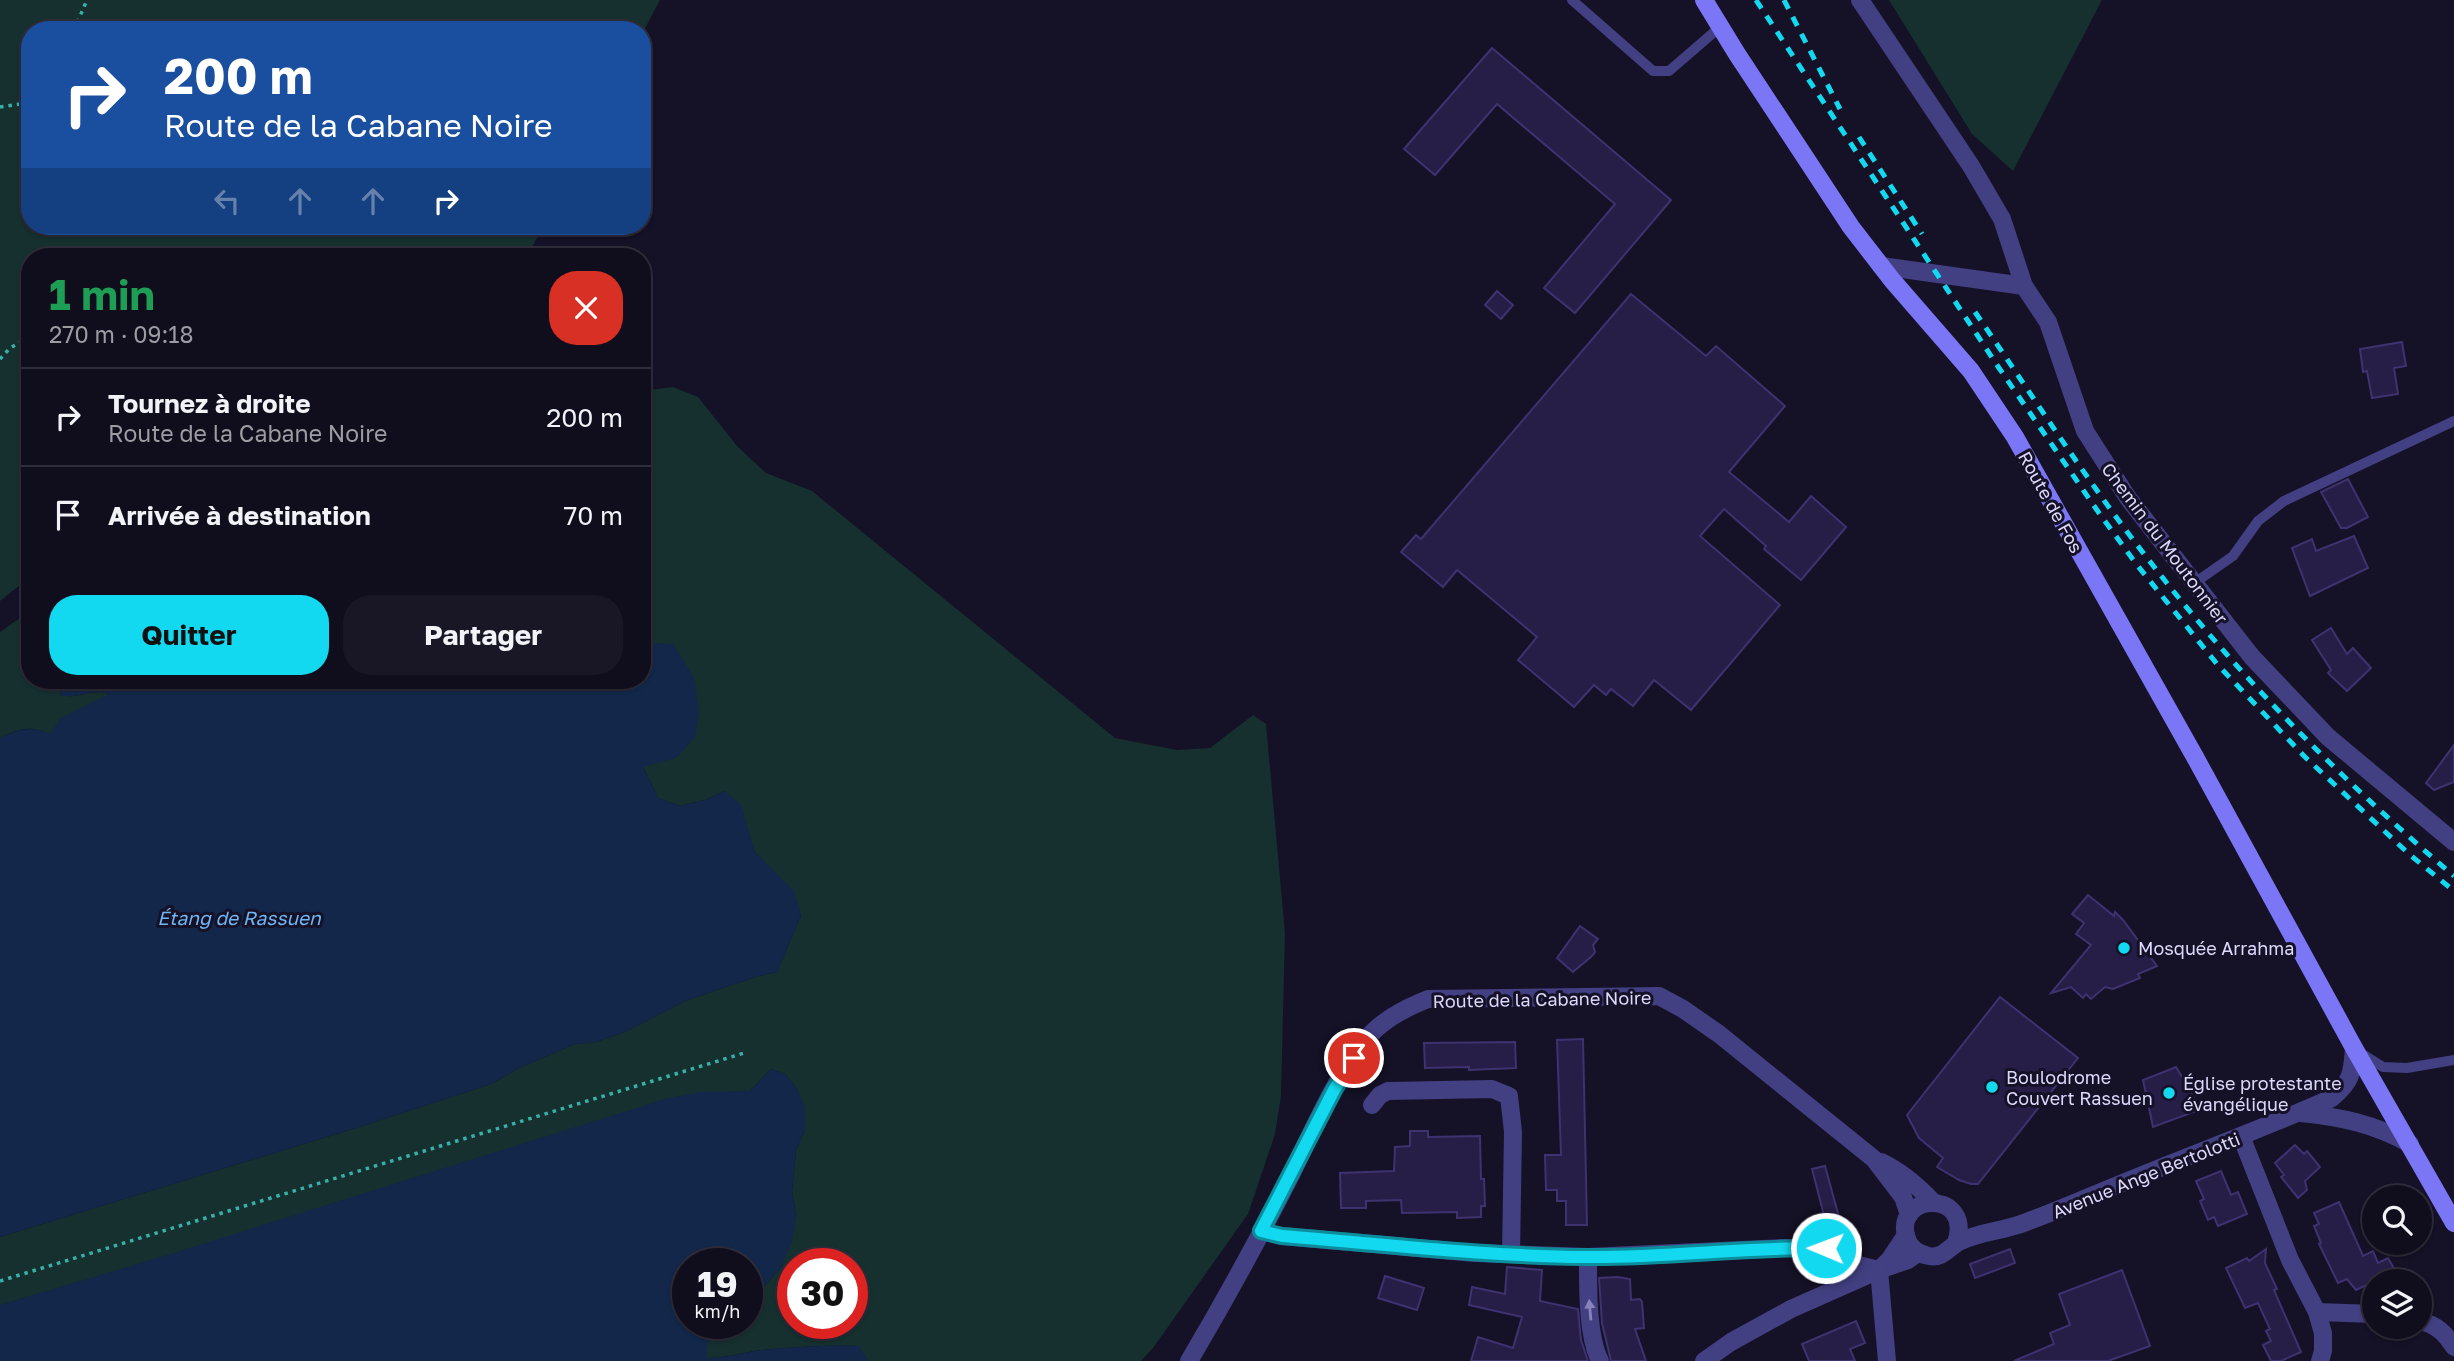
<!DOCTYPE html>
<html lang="fr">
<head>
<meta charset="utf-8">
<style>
	body { margin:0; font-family:"Golos Text",sans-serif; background:#191625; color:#f1f3f6; height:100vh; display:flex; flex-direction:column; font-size:26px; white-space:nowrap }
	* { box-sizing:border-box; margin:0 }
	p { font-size:23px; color:#9c9ca3 }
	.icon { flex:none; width:38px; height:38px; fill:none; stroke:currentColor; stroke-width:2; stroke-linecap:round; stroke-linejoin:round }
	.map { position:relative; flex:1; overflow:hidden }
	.sheet { position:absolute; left:21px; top:248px; width:630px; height:441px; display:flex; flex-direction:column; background:#100d1c; border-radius:28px; box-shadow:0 2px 5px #0004,0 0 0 2px #302d3b }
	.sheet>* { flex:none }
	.top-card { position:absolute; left:21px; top:21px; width:630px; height:214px; border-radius:28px; box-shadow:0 2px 5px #0004,0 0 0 2px #302d3b; background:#1a4fa0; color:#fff; overflow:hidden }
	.buttons { position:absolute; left:2362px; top:1185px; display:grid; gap:14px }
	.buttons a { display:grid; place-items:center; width:70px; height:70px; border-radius:50%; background:#100d1c; box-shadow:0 2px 5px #0004,0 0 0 2px #302d3b; font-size:35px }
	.speed { position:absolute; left:672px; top:1248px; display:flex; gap:14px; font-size:35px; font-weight:700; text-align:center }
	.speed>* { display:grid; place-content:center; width:91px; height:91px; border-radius:50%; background:#100d1c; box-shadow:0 2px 5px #0004,0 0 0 2px #302d3b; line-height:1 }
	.speed small { font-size:18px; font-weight:400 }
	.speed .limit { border:10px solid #d22; background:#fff; color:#111 }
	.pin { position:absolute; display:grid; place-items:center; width:60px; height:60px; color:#fff; margin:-30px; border:4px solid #fff; border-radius:50%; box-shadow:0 2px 7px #0007 }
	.me { position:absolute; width:77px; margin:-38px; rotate:271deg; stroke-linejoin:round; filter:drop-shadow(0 0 5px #0008) }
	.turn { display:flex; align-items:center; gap:24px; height:147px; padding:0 28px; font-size:32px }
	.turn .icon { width:91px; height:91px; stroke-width:2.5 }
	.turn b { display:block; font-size:49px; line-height:60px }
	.lanes { display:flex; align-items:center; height:66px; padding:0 28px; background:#0003; justify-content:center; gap:35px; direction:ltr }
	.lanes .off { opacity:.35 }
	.round { display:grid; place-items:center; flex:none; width:74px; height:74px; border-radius:28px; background:#191625 }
	.summary { display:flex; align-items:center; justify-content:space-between; height:119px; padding:0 28px }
	h1 { font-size:42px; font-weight:700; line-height:52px; color:#1e9e55 }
	.button { display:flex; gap:14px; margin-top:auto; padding:14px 28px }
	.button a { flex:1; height:80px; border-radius:28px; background:#12d9ef; color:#111; font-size:28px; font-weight:700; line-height:80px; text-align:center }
	.button a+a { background:#191625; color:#f1f3f6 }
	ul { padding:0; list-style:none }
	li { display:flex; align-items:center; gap:21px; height:98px; padding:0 28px; border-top:2px solid #302d3b }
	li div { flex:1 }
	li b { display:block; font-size:26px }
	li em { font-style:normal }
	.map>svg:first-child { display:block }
	.green { fill:#15302f; fill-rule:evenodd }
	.water { fill:#122749 }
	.building { fill:#261e46; stroke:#3e3270; stroke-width:2 }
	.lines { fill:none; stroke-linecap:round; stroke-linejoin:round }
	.path { stroke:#38b1aa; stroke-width:3.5; stroke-dasharray:3.5 5; stroke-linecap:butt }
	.service { stroke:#423f82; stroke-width:10 }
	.minor { stroke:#423f82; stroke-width:18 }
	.tertiary { stroke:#423f82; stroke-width:18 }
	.secondary { stroke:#7a76f6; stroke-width:18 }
	.rail { stroke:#12d9ef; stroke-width:5; stroke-dasharray:10 9; stroke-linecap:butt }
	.oneway { fill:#8884b9 }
	.route-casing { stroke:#0c8d9b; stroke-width:18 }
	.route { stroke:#12d9ef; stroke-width:12 }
	.poi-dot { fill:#12d9ef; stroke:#151126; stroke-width:2.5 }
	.labels { text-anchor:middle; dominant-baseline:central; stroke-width:6; stroke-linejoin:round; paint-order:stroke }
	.street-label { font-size:18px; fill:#ddd9fc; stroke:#151126 }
	.poi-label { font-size:18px; fill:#ddd9fc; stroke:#151126; text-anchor:start }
	.water-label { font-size:19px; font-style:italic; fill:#6eb6f5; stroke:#151126 }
</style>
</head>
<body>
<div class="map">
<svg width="2454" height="1361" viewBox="0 0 2454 1361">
	<rect width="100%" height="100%" fill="#151126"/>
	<g class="green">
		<path d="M 0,0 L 660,0 L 642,34 L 642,30 L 30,30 L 30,226 L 543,226 L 527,257 L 30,257 L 30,577 L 0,601 Z"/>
		<path d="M 1889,0 L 2102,0 L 2013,171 L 1972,134 Z"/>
		<path d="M 673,387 L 698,397 L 737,446 L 766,473 L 812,491 L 1115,738 L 1177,750 L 1210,748 L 1253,715 L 1266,724 L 1285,933 L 1281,1096 L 1275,1134 L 1248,1214 L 1153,1348 L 1141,1361 L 868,1361 L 858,1346 C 825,1345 793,1347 760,1350 C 741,1353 727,1358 706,1358 L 707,1342 L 733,1330 L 739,1323 L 747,1323 L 747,1313 L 766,1284 L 782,1266 L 796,1216 L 792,1191 L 796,1150 L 805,1130 L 797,1089 L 785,1074 L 771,1069 L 750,1091 L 731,1093 L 0,1305 L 0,1237 L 356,1128 L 491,1084 L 519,1068 L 575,1044 L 596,1042 L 625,1032 L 685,1001 L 755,977 L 777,972 L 801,915 L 773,871 L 755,852 L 747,831 L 725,791 L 705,800 L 680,806 L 658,798 L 643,767 L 649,643 L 642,645 L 642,391 ZM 793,1264 L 852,1264 L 852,1323 L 793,1323 Z"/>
		<path d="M 30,611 L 30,681 L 63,681 L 60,695 C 79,700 91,687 110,694 L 50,735 C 30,724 19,729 0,738 L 0,632 Z"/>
	</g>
	<g class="water">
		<path d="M 648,643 L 673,644 L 694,678 L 699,710 L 695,737 L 676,758 L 643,767 L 658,798 L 680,806 L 705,800 L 725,791 L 741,805 L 755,852 L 794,891 L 801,915 L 777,972 L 755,977 L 685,1001 L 625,1032 L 596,1042 L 575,1044 L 519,1068 L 491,1084 L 356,1128 L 0,1237 L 0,738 C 20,729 30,725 50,734 L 61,718 L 109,694 C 92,687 77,700 60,695 L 63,681 L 642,681 L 642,645 Z"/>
		<path d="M 771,1069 L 785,1074 L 797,1089 L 805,1107 L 805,1130 L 796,1150 L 792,1191 L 796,1216 L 792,1241 L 782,1266 L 766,1284 L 747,1313 L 747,1264 L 688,1264 L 688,1323 L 739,1323 L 733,1330 L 707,1342 L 707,1358 C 727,1358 741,1353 761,1350 C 793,1347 826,1345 859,1346 L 868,1361 L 0,1361 L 0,1305 L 177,1252 L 665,1099 L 701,1092 L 750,1091 Z"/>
	</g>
	<g class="building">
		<path d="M 1492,48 L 1671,200 L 1575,313 L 1544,288 L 1615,204 L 1497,104 L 1435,175 L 1404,149 Z"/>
		<path d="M 1497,291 L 1513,305 L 1501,319 L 1485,305 Z"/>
		<path d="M 1631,294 L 1706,356 L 1716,346 L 1785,406 L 1729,472 L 1789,522 L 1811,496 L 1846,527 L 1801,580 L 1764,549 L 1766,546 L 1724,509 L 1700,536 L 1780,605 L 1691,710 L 1654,680 L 1633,706 L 1611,689 L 1606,695 L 1594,685 L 1574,707 L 1518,660 L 1537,637 L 1457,570 L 1443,587 L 1401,552 L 1416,535 L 1421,539 Z"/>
		<path d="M 2402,342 L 2406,366 L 2394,368 L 2398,394 L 2372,398 L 2367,371 L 2363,372 L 2360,349 Z"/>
		<path d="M 2348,479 L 2368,517 L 2347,528 L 2341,528 L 2321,492 Z"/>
		<path d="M 2354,536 L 2368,568 L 2310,596 L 2292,548 L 2312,539 L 2316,551 Z"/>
		<path d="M 2331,628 L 2347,654 L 2353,648 L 2371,668 L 2347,691 L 2328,673 L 2331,670 L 2312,640 Z"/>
		<path d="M 2454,745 L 2454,782 L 2434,790 L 2426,783 Z"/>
		<path d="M 2088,895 L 2114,916 L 2115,912 L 2123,920 L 2157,966 L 2138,974 L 2140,978 L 2113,989 L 2105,987 L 2091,999 L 2086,994 L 2083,998 L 2071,987 L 2051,993 L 2091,945 L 2076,934 L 2084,923 L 2072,914 Z"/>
		<path d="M 1580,926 L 1598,939 L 1593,945 L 1595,952 L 1592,956 L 1573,972 L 1557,958 Z"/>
		<path d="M 2000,997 L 2078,1058 L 1978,1184 L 1971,1184 L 1959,1180 L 1937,1167 L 1943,1158 L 1919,1138 L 1907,1115 Z"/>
		<path d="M 1583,1039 L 1587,1225 L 1566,1225 L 1566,1201 L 1557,1201 L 1557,1190 L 1546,1190 L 1545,1155 L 1561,1155 L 1557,1040 Z"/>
		<path d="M 1515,1042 L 1516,1068 L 1469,1070 L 1469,1067 L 1425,1068 L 1424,1043 Z"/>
		<path d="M 2176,1067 L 2182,1077 L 2186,1078 L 2199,1110 L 2153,1127 L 2143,1080 Z"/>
		<path d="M 1410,1131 L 1428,1131 L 1428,1137 L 1480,1136 L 1481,1179 L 1484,1179 L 1485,1206 L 1481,1206 L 1481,1217 L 1457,1218 L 1457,1212 L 1402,1213 L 1401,1200 L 1366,1201 L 1366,1208 L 1341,1208 L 1340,1173 L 1394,1171 L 1395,1147 L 1410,1146 Z"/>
		<path d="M 2295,1145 L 2304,1154 L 2307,1151 L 2320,1167 L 2305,1181 L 2307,1190 L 2298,1198 L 2281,1177 L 2284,1175 L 2275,1163 Z"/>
		<path d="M 1825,1166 L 1842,1228 L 1828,1231 L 1812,1169 Z"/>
		<path d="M 2221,1171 L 2231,1195 L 2238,1192 L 2247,1214 L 2218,1226 L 2214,1217 L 2208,1220 L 2200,1201 L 2204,1199 L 2196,1181 Z"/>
		<path d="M 2339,1202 L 2363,1256 L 2373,1251 L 2378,1263 L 2388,1258 L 2401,1281 L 2375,1281 L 2356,1290 L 2347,1279 L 2338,1283 L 2319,1244 L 2321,1243 L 2314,1226 L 2319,1224 L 2314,1213 Z"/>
		<path d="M 2010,1249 L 2015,1263 L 1975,1278 L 1970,1264 Z"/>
		<path d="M 2266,1249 L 2265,1263 L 2277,1289 L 2274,1290 L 2301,1352 L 2281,1361 L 2271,1361 L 2263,1345 L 2271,1341 L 2266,1331 L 2270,1329 L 2258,1303 L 2245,1308 L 2226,1268 L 2247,1258 L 2249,1261 Z"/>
		<path d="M 1507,1267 L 1542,1270 L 1540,1301 L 1578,1309 L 1581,1340 L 1588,1361 L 1471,1361 L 1478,1337 L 1513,1348 L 1522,1317 L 1469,1305 L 1472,1287 L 1505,1294 Z"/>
		<path d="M 2122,1270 L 2150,1346 L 2108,1361 L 2014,1361 L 2054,1344 L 2050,1333 L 2070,1325 L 2059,1294 Z"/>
		<path d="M 1385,1276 L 1424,1288 L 1417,1310 L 1378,1298 Z"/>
		<path d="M 1617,1277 L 1630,1279 L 1631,1300 L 1640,1299 L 1642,1302 L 1644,1328 L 1635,1329 L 1646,1361 L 1611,1361 L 1602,1323 L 1599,1278 Z"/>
		<path d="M 1856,1321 L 1865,1343 L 1850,1349 L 1855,1361 L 1809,1361 L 1802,1344 Z"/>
	</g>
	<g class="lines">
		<g class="path">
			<path d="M 74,30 L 87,0"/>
			<path d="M 0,107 L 27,103 L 30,101"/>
			<path d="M 211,257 L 225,251 L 228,257"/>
			<path d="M 0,359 L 10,348 L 30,337"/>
			<path d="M 0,1281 L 744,1053"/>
		</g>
		<g class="service">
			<path d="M 1572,0 L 1653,71 L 1669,71 L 1720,27"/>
			<path d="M 2193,584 L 2233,556 L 2258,521 L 2284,501 L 2454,421"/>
			<path d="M 2359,1052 L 2383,1067 L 2407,1068 L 2454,1060"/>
		</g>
		<g class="minor">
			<path d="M 1860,0 L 1971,166 L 2002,219 L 2024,286 L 2048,322 L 2085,431 L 2128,498 L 2252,657 L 2328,737 L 2454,842"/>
			<path d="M 1881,266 L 2024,286"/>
			<path d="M 1372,1105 L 1380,1095 L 1388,1091 L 1492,1089 L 1509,1096 L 1513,1132 L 1511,1254"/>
			<path d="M 2241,1136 L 2290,1260 L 2317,1312 L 2323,1333 L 2323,1351 L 2320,1361"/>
			<path d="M 1261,1231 L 1281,1236 L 1475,1253 L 1588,1257 L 1783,1248 L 1826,1248 L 1854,1264 L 1879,1270"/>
			<path d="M 1906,1235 L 1890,1259 L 1879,1270 L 1908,1260 L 1918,1253"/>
			<path d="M 1588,1257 C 1588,1286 1587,1335 1600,1361"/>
			<path d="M 1879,1270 L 1887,1361"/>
			<path d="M 2317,1312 L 2375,1314"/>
			<path d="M 2420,1321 C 2437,1325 2445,1333 2454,1347"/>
			<path d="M 1704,1361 L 1731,1342 L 1791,1309 L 1879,1270"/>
		</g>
		<g class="tertiary">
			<path d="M 2301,1113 C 2341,1117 2375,1124 2410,1144"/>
			<path d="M 1881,1162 C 1902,1172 1917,1185 1933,1202"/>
			<path d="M 1956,1243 C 1974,1190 1895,1192 1906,1236 C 1909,1248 1918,1254 1929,1256 C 1944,1259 1949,1246 1961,1241 C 1980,1232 2001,1231 2021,1224 C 2060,1210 2097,1193 2135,1178 C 2201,1151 2267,1127 2332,1098 C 2352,1081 2352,1074 2354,1048"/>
			<path d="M 1189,1361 C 1224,1302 1258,1240 1289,1179 C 1312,1133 1332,1084 1363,1043 C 1380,1021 1403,1009 1428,999 L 1659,996 L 1683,1009 L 1719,1034 L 1874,1159 L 1903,1197 L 1909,1215"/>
		</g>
		<path class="secondary" d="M 1704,0 L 1737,54 L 1851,227 L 1892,280 L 1971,371 L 2015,437 L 2195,757 L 2354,1048 L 2454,1223"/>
		<g class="rail">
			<path d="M 1756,0 L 1999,368 L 2099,513 L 2137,565 L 2217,664 L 2305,757 L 2409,854 L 2454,891"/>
			<path d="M 1784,0 L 1840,109"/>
			<path d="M 1859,137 L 1922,234"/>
			<path d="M 1975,312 C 2034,398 2090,486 2155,568 C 2243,681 2345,783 2454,876"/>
		</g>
	</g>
	<defs><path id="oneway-solid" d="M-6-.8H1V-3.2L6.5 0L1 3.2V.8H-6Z" transform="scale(1.75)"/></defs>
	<use class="oneway" href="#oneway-solid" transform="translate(1590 1310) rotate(-95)"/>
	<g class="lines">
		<defs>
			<path id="route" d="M 1354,1058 L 1334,1090 L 1261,1231 L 1282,1236 C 1383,1244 1484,1256 1586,1257 C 1666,1258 1746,1247 1826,1248"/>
		</defs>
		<use href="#route" class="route-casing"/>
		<use href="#route" class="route"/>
	</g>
	<g class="poi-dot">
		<circle cx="2124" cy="948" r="7"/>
		<circle cx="1992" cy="1087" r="7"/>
		<circle cx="2169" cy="1093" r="7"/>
	</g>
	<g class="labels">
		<g class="street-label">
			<text transform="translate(2051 502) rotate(61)">Route de Fos</text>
			<text transform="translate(2165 543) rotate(53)">Chemin du Moutonnier</text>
			<text transform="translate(1542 999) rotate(-1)">Route de la Cabane Noire</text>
			<text transform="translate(2146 1175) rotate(-22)">Avenue Ange Bertolotti</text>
		</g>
		<g class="poi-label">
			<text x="2138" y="948">Mosquée Arrahma</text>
			<text x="2006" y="1077">Boulodrome<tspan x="2006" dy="21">Couvert Rassuen</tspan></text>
			<text x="2183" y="1083">Église protestante<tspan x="2183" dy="21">évangélique</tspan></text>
		</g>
		<g class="water-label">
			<text x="239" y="917">Étang de Rassuen</text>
		</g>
	</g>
</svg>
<div class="buttons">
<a><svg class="icon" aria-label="search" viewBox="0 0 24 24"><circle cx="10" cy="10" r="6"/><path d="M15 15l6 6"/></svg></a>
<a><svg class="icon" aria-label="layers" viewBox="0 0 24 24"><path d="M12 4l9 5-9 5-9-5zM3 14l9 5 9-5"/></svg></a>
</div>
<div class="speed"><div>19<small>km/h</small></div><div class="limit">30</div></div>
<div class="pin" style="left:1354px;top:1058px;background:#d93025"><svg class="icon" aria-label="arrive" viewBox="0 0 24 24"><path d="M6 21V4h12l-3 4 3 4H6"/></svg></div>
<svg class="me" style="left:1826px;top:1248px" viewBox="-20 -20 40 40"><circle r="17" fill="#12d9ef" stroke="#fff" stroke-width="3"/><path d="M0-11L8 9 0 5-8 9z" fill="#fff"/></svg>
<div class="top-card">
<div class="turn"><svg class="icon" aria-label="right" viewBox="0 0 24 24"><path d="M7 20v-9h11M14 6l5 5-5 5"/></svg><div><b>200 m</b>Route de la Cabane Noire</div></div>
<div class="lanes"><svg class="icon off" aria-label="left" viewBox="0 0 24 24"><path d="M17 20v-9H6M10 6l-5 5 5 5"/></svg><svg class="icon off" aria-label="ahead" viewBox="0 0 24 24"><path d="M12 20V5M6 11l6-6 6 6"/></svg><svg class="icon off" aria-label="ahead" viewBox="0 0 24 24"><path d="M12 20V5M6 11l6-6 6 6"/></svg><svg class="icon" aria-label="right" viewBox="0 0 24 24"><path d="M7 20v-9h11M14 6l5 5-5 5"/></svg></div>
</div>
<section class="sheet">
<div class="summary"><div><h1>1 min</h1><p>270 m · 09:18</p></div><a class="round" style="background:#d93025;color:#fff"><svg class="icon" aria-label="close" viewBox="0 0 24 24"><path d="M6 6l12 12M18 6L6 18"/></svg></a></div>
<ul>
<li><svg class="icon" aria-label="right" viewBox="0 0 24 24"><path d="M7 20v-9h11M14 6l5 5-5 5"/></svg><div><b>Tournez à droite</b><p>Route de la Cabane Noire</p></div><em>200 m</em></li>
<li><svg class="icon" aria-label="arrive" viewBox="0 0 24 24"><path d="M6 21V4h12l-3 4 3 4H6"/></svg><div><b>Arrivée à destination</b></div><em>70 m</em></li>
</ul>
<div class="button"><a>Quitter</a><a>Partager</a></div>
</section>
</div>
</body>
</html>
